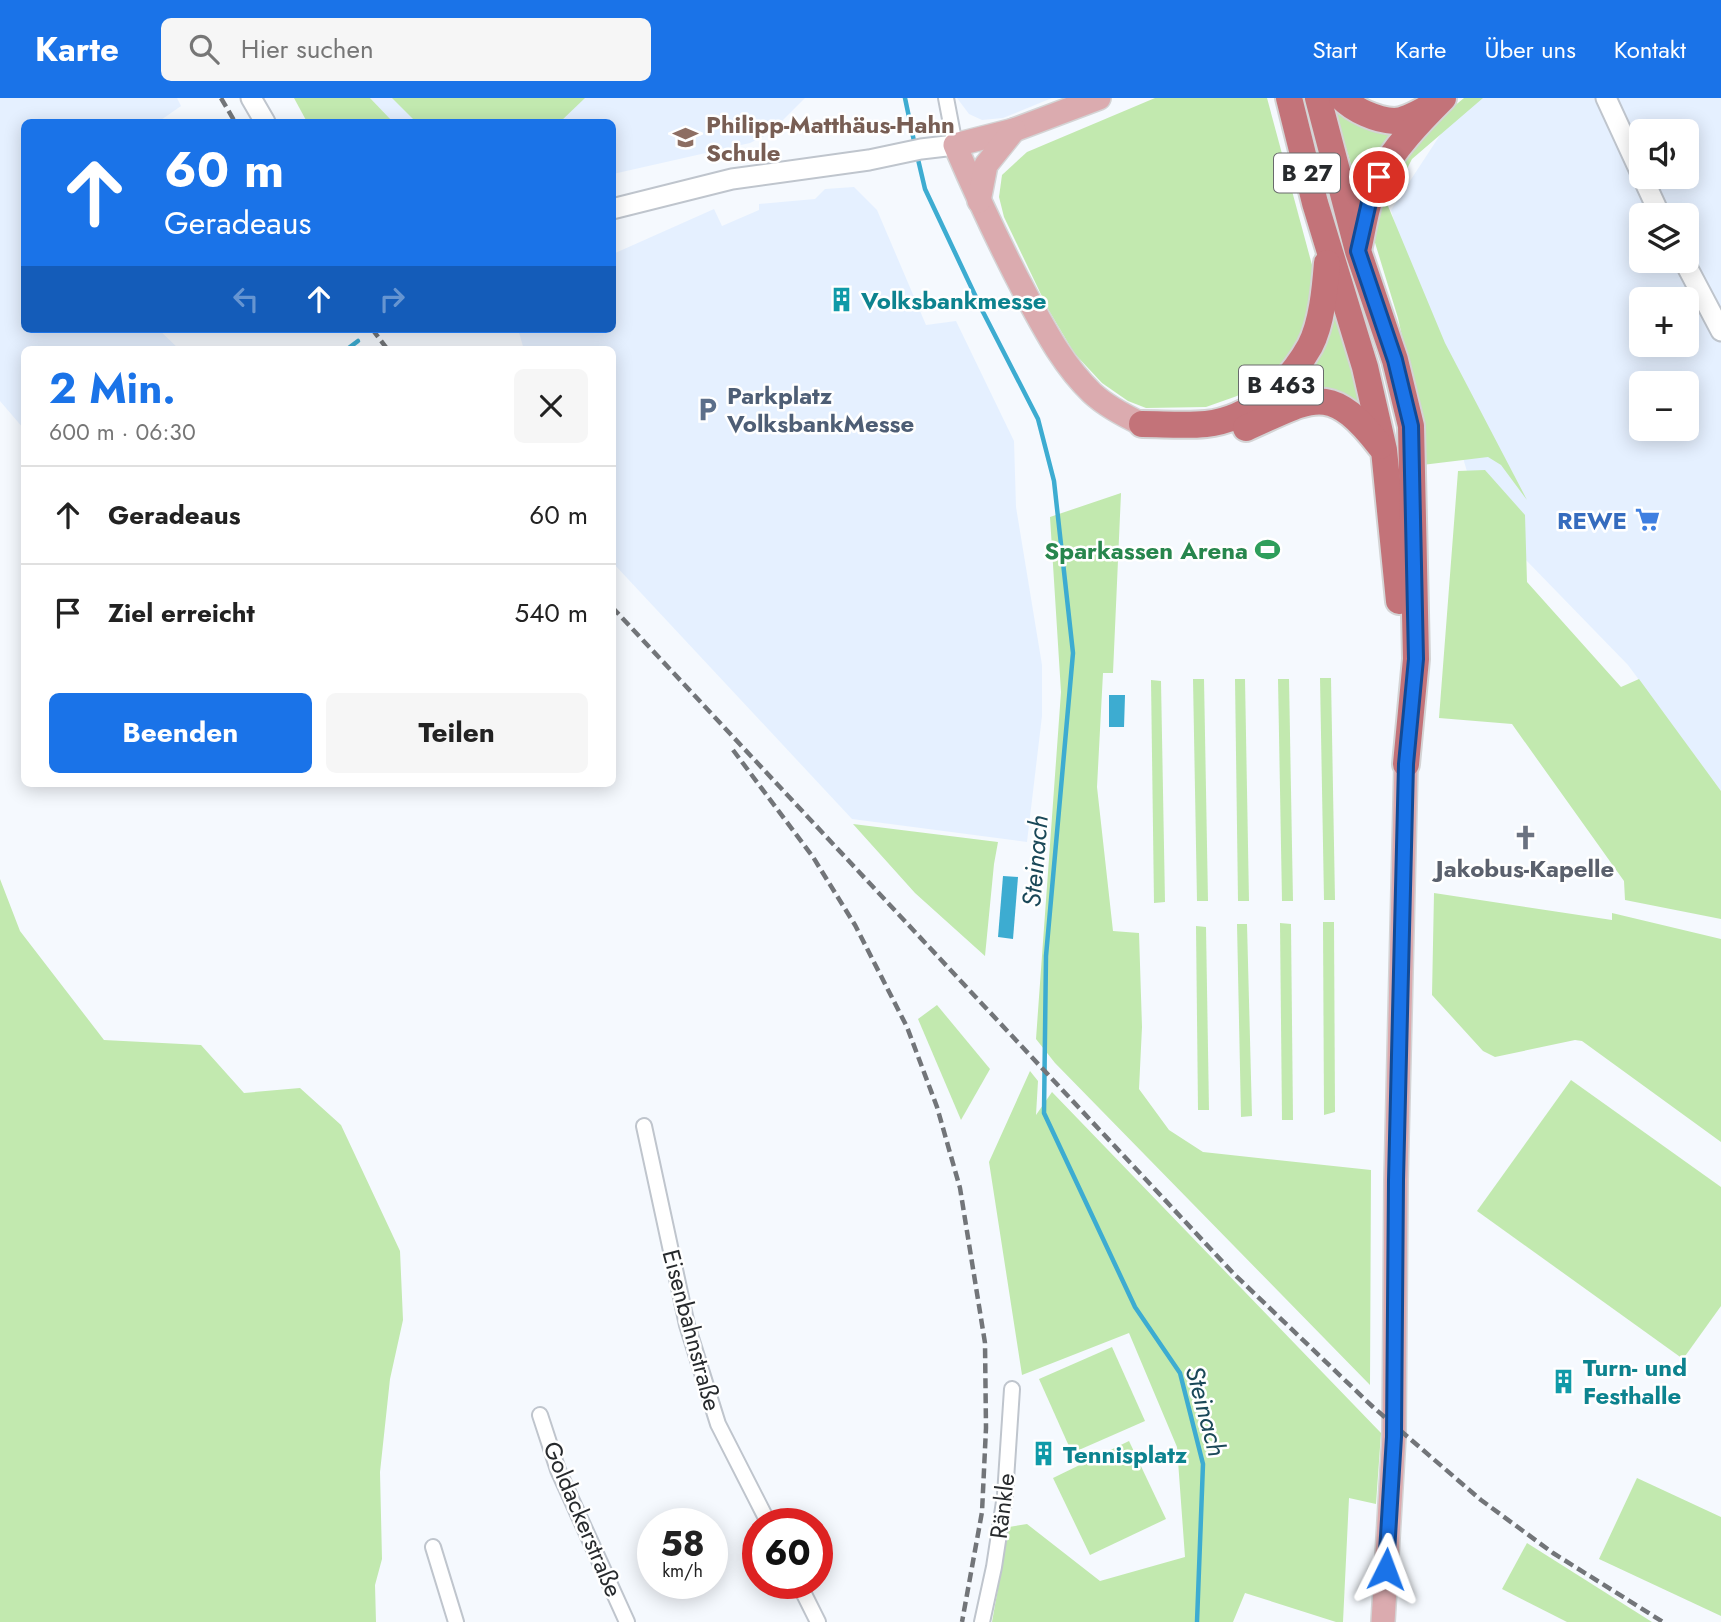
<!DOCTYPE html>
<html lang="de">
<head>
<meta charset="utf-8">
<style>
	body { margin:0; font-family:Jost,sans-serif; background:#f6f6f6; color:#222; height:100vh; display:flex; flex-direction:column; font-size:26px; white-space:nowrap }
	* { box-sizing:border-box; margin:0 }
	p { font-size:23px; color:#767676 }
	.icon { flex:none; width:38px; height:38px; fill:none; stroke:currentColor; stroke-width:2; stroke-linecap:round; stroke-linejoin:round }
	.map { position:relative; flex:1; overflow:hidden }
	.details { position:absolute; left:21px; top:248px; width:595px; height:441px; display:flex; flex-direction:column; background:#fff; border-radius:10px; box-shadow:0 4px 18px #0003 }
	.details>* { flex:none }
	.hud { position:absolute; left:21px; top:21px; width:595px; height:214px; border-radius:10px; box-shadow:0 4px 18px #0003; background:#1a73e8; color:#fff; overflow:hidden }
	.buttons { position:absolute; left:1629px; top:21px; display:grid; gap:14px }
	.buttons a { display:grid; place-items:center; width:70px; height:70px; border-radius:10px; background:#fff; box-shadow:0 4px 18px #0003; font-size:35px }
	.speed { position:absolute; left:637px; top:1410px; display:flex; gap:14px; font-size:35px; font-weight:700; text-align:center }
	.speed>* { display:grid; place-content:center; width:91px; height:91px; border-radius:50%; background:#fff; box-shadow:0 4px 18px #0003; line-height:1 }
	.speed small { font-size:18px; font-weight:400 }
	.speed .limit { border:10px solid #d22; background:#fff; color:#111 }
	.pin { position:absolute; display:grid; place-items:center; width:60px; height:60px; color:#fff; margin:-30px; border:4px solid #fff; border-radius:50%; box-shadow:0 2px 7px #0007 }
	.me { position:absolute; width:77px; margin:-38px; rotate:3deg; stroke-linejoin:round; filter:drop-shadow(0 0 5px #0008) }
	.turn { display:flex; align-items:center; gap:24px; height:147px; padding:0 28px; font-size:32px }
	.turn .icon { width:91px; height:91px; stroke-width:2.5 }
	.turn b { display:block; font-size:49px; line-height:60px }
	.lanes { display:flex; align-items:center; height:66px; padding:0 28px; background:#0003; justify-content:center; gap:35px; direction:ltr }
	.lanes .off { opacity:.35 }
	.round { display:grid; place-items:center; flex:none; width:74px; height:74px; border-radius:10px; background:#f6f6f6 }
	.overview { display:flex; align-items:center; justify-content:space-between; height:119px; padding:0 28px }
	h1 { font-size:42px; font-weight:700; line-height:52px; color:#1a73e8 }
	.button { display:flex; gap:14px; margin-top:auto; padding:14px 28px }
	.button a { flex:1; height:80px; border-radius:10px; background:#1a73e8; color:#fff; font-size:28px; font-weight:700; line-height:80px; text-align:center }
	.button a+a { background:#f6f6f6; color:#222 }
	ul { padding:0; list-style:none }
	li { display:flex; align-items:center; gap:21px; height:98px; padding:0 28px; border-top:2px solid #e0e0e0 }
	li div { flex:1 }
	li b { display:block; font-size:26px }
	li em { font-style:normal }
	header { display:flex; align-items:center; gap:42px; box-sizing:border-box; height:98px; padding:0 35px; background:#1a73e8; color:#fff }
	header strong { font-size:33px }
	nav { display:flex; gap:38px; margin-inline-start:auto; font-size:24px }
	.search { width:490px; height:63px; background:#f6f6f6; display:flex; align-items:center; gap:18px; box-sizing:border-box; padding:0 24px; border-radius:10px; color:#767676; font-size:26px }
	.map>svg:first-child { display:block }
	.built { fill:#e5f0ff; fill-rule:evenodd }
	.green { fill:#c2e9af }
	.water { fill:#3dacd1 }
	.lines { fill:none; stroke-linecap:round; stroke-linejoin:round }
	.stream { stroke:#3dacd1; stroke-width:4.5 }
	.street-casing { stroke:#bfc5cd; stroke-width:18 }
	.secondary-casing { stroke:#bfc5cd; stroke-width:23 }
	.primary-casing { stroke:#d4d4d5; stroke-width:26 }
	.highway-casing { stroke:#d4d4d5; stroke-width:30 }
	.street { stroke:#fff; stroke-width:14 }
	.secondary { stroke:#fff; stroke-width:19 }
	.primary { stroke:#dbabaf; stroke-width:23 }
	.highway { stroke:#c37379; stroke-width:26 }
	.rail { stroke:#727579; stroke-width:4.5; stroke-dasharray:10 5; stroke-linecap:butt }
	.route-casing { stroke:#114b97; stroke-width:18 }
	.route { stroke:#1a73e8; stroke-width:12 }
	.labels { text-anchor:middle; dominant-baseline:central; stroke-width:5; stroke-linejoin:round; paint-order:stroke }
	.shield { fill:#fff; stroke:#686a6c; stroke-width:2 }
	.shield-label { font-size:23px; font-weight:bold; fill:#272a2d }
	.education-label { font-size:24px; font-weight:bold; fill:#785e54; stroke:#fff; text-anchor:start }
	.culture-label { font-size:24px; font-weight:bold; fill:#0d838f; stroke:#fff; text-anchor:start }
	.service-label { font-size:24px; font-weight:bold; fill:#4e5e75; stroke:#fff; text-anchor:start }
	.shop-label { font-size:24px; font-weight:bold; fill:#366cbe; stroke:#fff; text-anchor:end }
	.leisure-label { font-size:24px; font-weight:bold; fill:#27864d; stroke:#fff; text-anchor:end }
	.worship-label { font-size:24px; font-weight:bold; fill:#5b616d; stroke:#fff }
	.street-label { font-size:24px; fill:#272a2d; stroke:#fff }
	.water-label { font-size:26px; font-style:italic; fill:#1a4858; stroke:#fff }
</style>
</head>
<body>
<header>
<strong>Karte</strong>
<div class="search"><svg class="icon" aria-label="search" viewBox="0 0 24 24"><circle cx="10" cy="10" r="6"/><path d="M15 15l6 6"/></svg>Hier suchen</div>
<nav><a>Start</a><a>Karte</a><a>Über uns</a><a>Kontakt</a></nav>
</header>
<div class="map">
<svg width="1721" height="1524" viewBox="0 0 1721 1524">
	<rect width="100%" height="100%" fill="#f5f9fe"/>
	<g class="built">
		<path d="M 0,0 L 177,0 L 181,8 L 158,24 L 24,24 L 24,231 L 158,231 L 180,252 L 24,252 L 24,331 L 0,303 Z"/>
		<path d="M 370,0 L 805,0 L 770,35 L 750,45 L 613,76 L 612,24 L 393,24 Z"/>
		<path d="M 957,0 L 1052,0 L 1003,20 L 982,22 L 969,16 Z"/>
		<path d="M 1482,0 L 1721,0 L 1721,693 L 1628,567 L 1524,460 L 1468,377 L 1391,112 L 1442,34 ZM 1642,33 L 1687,33 L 1687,79 L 1642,79 ZM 1642,117 L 1687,117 L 1687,163 L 1642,163 ZM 1642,201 L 1687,201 L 1687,247 L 1642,247 ZM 1642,285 L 1687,285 L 1687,331 L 1642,331 Z"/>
		<path d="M 854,89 L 877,112 L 926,227 L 956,223 L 1014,343 L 1016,409 L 1042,567 L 1042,618 L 1027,744 L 852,721 L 613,465 L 612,252 L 524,252 L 518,231 L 612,231 L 613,156 L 714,111 L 722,128 L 759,112 L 759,106 L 815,101 L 825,91 Z"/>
	</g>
	<g class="green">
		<path d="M 294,0 L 370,0 L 393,24 L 307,24 Z"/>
		<path d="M 392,0 L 585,0 L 560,24 L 416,24 Z"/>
		<path d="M 1155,0 L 1267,0 L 1319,193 L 1301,241 L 1272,276 L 1237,298 L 1206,309 L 1146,310 L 1128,303 L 1102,285 L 1074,255 L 1048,211 L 1004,119 L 999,99 L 1002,77 L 1027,54 Z"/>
		<path d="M 1464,0 L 1483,0 L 1412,61 L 1388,108 L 1445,245 L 1527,402 L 1501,367 L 1488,359 L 1422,367 L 1414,293 L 1398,220 L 1332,4 L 1386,30 L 1407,47 Z"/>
		<path d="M 1334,209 L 1363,312 L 1280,303 Z"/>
		<path d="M 1485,372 L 1525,417 L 1527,484 L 1621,589 L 1639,581 L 1721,693 L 1721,821 L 1625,802 L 1624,783 L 1512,626 L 1439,620 L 1458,373 Z"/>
		<path d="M 1121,395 L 1113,575 L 1103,575 L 1097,689 L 1113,833 L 1139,835 L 1142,929 L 1139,991 L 1169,1032 L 1203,1054 L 1371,1072 L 1370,1287 L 1055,965 L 1036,941 L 1061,594 L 1050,419 Z"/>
		<path d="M 1320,580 L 1331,580 L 1335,802 L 1324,802 Z"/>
		<path d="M 1193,581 L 1204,581 L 1208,803 L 1197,803 Z"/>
		<path d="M 1235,581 L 1245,581 L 1249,803 L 1238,803 Z"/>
		<path d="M 1278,581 L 1289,581 L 1293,803 L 1282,803 Z"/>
		<path d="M 1151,582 L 1161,583 L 1165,804 L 1154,805 Z"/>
		<path d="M 853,726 L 998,744 L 994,766 L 985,858 L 915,795 Z"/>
		<path d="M 0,781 L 20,833 L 104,942 L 201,947 L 244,995 L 300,990 L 341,1027 L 400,1153 L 403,1222 L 390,1281 L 380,1374 L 382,1461 L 375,1487 L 376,1524 L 0,1524 Z"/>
		<path d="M 1434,795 L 1612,822 L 1612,815 L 1721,841 L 1721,1044 L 1582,943 L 1575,942 L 1495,959 L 1483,953 L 1432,897 Z"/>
		<path d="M 1323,824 L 1334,824 L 1335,1014 L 1324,1017 Z"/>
		<path d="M 1280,825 L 1291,826 L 1293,1022 L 1282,1022 Z"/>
		<path d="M 1237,826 L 1247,826 L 1252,1018 L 1241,1019 Z"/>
		<path d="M 1196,828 L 1206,829 L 1209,1012 L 1198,1012 Z"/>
		<path d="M 937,907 L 990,971 L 961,1022 L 918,921 Z"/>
		<path d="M 1030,973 L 1038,983 L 1036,1017 L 1052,994 L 1381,1335 L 1376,1406 L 1349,1400 L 1343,1524 L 1336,1524 L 1245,1495 L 1233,1524 L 992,1524 L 1009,1429 L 1027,1426 L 1100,1483 L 1185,1459 L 1177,1349 L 1129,1235 L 1022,1277 L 989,1064 Z"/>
		<path d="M 1571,982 L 1721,1089 L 1721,1208 L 1683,1261 L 1477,1113 Z"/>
		<path d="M 1112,1249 L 1145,1323 L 1072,1355 L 1039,1281 Z"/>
		<path d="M 1129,1343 L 1166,1421 L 1090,1457 L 1053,1380 Z"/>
		<path d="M 1637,1380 L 1721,1419 L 1721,1518 L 1599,1461 Z"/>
		<path d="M 1527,1445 L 1652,1524 L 1567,1524 L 1502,1491 Z"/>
	</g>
	<g class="water">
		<path d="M 1109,597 L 1125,597 L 1124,629 L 1109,629 Z"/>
		<path d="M 1003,778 L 1018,779 L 1013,841 L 998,839 Z"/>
	</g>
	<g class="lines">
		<g class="stream">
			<path d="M 905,0 L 915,48"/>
			<path d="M 917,57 L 925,91 L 983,214 L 1038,321 L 1054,383 L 1073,555 L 1046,858 L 1044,1015 L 1135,1209 L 1180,1275 L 1203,1366 L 1197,1524"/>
			<path d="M 346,252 L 358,243"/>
		</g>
		<defs>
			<g id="street">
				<path d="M 946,0 L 955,47"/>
				<path d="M 644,1028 L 687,1227 L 718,1326 L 769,1426"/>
				<path d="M 540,1317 L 558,1372 L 627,1524"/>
				<path d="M 433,1449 L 456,1524"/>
				<path d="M 799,1486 L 818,1524"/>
				<path d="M 982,1524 L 994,1469 L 1005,1397 L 1012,1291"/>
			</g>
			<g id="secondary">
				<path d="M 251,0 L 265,24"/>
				<path d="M 1606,0 L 1660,117"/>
				<path d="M 612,111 L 732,81 L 869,62 L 921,51 L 955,47"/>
				<path d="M 1684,163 L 1721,233"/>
			</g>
			<g id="primary">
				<path d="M 1099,0 L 1014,32 L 955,47 C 977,98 1000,148 1026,197 C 1045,232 1063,267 1092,295 C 1106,308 1125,318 1142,326"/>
				<path d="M 979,103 L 986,67 L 1014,32"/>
				<path d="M 1383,1524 L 1394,1339 L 1396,1082 L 1406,666"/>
			</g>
			<g id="highway">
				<path d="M 1289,0 L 1315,105 L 1365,269 L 1384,352 L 1399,503"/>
				<path d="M 1318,0 L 1358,153 L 1395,262 L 1411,328 L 1416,561 L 1406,666"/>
				<path d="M 1342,0 C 1354,12 1376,22 1394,23 C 1406,23 1420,14 1431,8"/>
				<path d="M 1359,148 C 1364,125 1367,101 1378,80 C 1393,51 1420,23 1443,0"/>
				<path d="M 1142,326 C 1163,326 1185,328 1206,326 C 1251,321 1289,286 1310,248 C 1322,225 1325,190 1327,165"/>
				<path d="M 1246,330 C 1312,301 1329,282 1380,348"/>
			</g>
		</defs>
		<use href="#street" class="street-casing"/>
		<use href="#secondary" class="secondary-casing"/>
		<use href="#primary" class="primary-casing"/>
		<use href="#highway" class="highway-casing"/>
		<use href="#street" class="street"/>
		<use href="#secondary" class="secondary"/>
		<use href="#primary" class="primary"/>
		<use href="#highway" class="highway"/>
		<g class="rail">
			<path d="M 221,0 L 235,24"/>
			<path d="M 372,231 L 388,252"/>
			<path d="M 612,509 L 1234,1176 L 1373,1309 L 1481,1402 L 1553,1455 L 1663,1524"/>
			<path d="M 733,652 L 813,759 L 855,827 L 907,929 L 937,1009 L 960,1090 L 985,1245 L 986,1330 L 982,1414 L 962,1524"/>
		</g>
	</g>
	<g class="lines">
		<defs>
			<path id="route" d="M 1379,79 L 1370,100 L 1358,153 L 1395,262 L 1411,328 L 1416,561 L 1406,666 L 1396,1082 L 1394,1339 L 1386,1471"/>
		</defs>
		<use href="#route" class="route-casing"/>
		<use href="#route" class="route"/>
	</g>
	<defs>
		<symbol id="school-bare" viewBox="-9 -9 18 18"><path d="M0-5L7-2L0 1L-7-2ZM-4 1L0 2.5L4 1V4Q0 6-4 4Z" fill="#8d6e63" stroke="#fff" stroke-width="2.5" paint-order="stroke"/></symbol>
		<symbol id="building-bare" viewBox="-9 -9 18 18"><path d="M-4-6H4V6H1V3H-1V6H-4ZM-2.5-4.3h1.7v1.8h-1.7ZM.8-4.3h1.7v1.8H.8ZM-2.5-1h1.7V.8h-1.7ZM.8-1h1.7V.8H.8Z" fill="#0f9aa8" stroke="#fff" stroke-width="2.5" paint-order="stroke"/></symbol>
		<symbol id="parking-bare" viewBox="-9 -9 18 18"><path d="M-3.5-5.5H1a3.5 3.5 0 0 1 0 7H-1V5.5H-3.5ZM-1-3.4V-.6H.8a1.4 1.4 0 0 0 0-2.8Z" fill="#5c6f8a" stroke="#fff" stroke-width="2.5" paint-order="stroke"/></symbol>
		<symbol id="supermarket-bare" viewBox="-9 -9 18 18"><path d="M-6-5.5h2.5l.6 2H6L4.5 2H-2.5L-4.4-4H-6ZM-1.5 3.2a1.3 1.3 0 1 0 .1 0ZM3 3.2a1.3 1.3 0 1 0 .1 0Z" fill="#3f7fe0" stroke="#fff" stroke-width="2.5" paint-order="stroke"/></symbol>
		<symbol id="stadium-bare" viewBox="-9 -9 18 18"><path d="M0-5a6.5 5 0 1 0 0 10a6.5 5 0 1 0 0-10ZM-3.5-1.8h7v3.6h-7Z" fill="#2e9e5b" stroke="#fff" stroke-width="2.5" paint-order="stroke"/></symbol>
		<symbol id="church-bare" viewBox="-9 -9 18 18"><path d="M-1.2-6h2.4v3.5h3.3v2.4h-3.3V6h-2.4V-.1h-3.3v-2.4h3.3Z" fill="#6b7280" stroke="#fff" stroke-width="2.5" paint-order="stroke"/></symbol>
	</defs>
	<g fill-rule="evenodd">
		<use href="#school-bare" x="668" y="22" width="35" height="35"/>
		<use href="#building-bare" x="824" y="184" width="35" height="35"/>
		<use href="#parking-bare" x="690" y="294" width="35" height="35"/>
		<use href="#supermarket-bare" x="1630" y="404" width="35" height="35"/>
		<use href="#stadium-bare" x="1250" y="434" width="35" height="35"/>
		<use href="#church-bare" x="1508" y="722" width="35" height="35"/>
		<use href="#building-bare" x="1546" y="1266" width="35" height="35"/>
		<use href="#building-bare" x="1026" y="1338" width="35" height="35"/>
	</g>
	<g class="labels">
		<g class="shield">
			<rect x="1274" y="55.5" width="66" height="39" rx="5"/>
			<rect x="1239" y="267.5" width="84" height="39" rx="5"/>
		</g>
		<g class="shield-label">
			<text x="1307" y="75">B 27</text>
			<text x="1281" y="287">B 463</text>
		</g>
		<g class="education-label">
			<text x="706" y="26">Philipp-Matthäus-Hahn<tspan x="706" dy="28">Schule</tspan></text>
		</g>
		<g class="culture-label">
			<text x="861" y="202">Volksbankmesse</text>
			<text x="1583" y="1269">Turn- und<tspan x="1583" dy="28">Festhalle</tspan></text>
			<text x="1063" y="1356">Tennisplatz</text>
		</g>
		<g class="service-label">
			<text x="727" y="297">Parkplatz<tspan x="727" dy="28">VolksbankMesse</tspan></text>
		</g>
		<g class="shop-label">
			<text x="1627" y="422">REWE</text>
		</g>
		<g class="leisure-label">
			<text x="1248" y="452">Sparkassen Arena</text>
		</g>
		<g class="worship-label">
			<text x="1525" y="770">Jakobus-Kapelle</text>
		</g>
		<g class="street-label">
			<text transform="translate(692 1232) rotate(75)">Eisenbahnstraße</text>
			<text transform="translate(1002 1408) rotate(-83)">Ränkle</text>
			<text transform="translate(583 1421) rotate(67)">Goldackerstraße</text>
		</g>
		<g class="water-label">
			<text transform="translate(1035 763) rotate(-85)">Steinach</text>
			<text transform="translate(1206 1313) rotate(75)">Steinach</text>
		</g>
	</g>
</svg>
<div class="buttons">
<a><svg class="icon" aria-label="sound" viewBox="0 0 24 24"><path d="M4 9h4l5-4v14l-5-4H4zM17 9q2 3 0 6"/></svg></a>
<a><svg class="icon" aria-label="layers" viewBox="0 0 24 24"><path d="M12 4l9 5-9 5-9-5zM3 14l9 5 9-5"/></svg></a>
<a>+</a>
<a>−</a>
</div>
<div class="speed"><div>58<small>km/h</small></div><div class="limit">60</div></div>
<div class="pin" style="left:1379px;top:79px;background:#d93025"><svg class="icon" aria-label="arrive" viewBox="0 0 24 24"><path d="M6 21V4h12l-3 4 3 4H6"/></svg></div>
<svg class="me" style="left:1386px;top:1471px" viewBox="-20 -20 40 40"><path d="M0-17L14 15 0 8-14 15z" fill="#1a73e8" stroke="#fff" stroke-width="4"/></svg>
<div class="hud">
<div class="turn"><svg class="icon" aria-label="ahead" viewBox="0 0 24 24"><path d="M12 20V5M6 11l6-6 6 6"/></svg><div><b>60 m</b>Geradeaus</div></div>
<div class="lanes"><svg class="icon off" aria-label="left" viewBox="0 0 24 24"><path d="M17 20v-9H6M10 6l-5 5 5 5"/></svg><svg class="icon" aria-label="ahead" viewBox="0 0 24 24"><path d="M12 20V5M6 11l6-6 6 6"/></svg><svg class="icon off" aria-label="right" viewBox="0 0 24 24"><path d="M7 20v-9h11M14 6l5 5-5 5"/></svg></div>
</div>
<section class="details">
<div class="overview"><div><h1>2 Min.</h1><p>600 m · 06:30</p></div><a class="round"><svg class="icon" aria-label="close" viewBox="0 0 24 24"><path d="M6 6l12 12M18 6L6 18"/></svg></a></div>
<ul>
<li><svg class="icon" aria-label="ahead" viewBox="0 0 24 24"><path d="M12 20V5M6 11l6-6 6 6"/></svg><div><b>Geradeaus</b></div><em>60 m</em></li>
<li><svg class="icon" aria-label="arrive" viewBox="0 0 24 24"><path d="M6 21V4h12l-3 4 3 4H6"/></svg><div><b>Ziel erreicht</b></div><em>540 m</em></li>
</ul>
<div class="button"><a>Beenden</a><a>Teilen</a></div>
</section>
</div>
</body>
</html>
